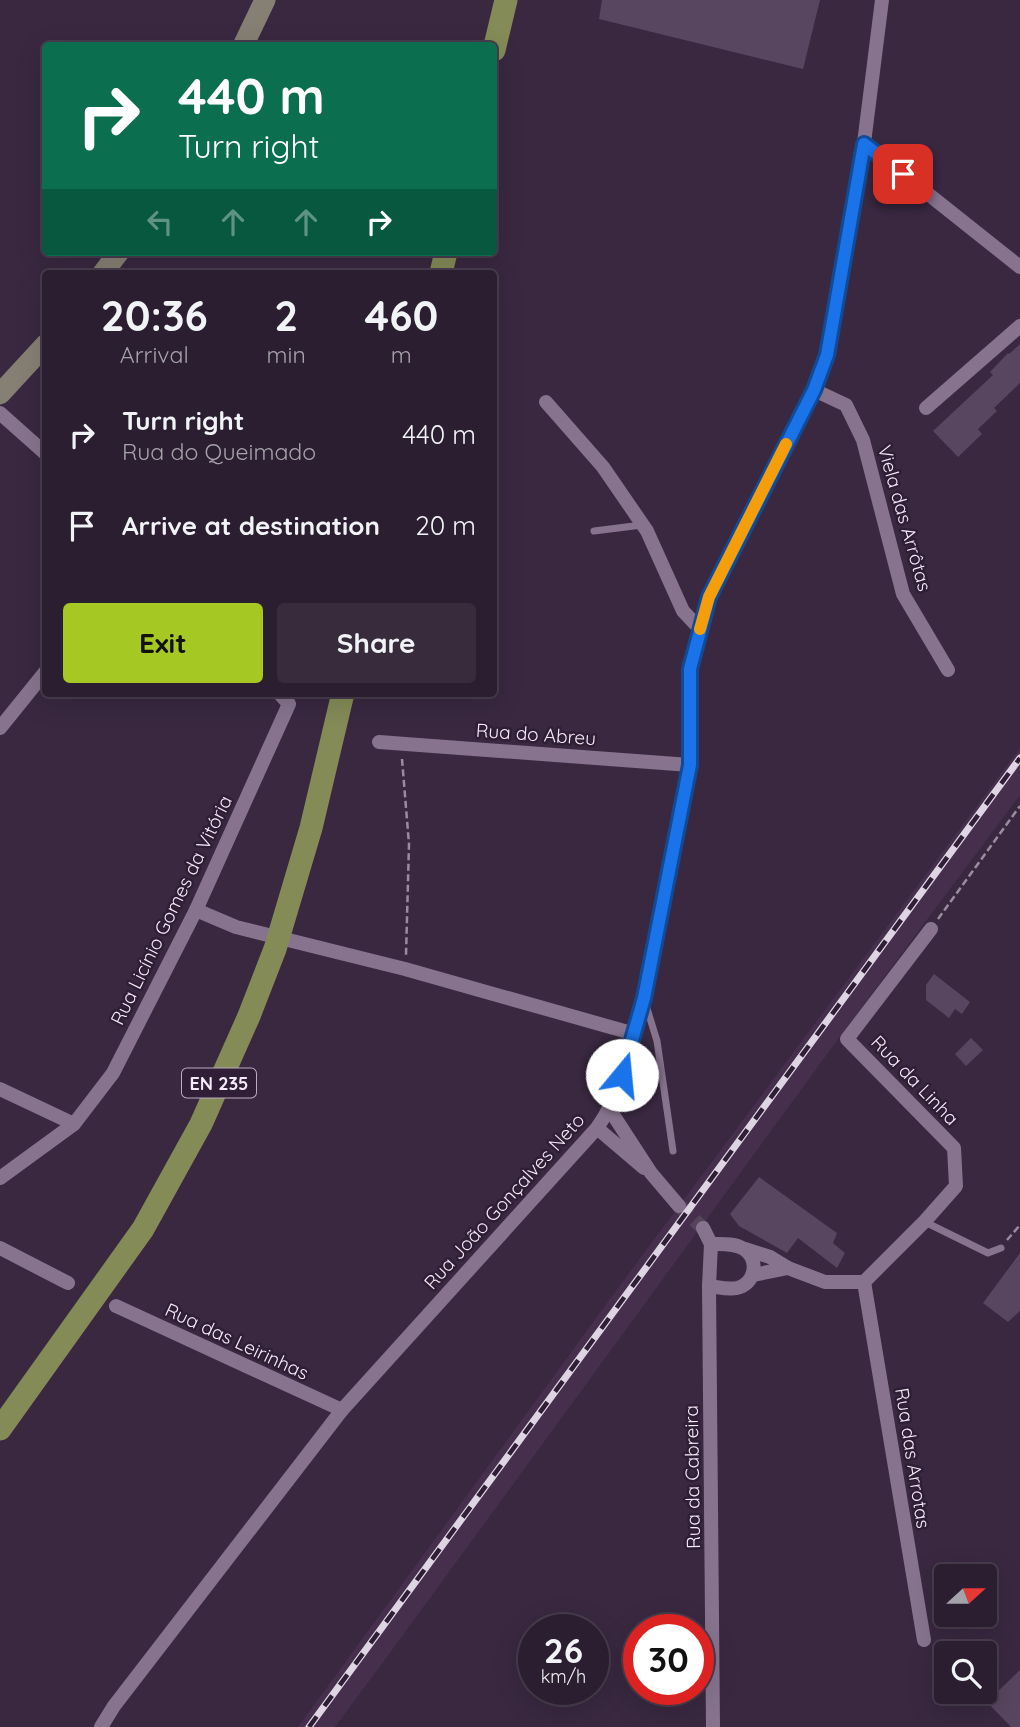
<!DOCTYPE html>
<html lang="en">
<head>
<meta charset="utf-8">
<style>
	body { margin:0; font-family:Quicksand,sans-serif; background:#372b3c; color:#f1f3f6; height:100vh; display:flex; flex-direction:column; font-size:26px; white-space:nowrap }
	* { box-sizing:border-box; margin:0 }
	p { font-size:23px; color:#a6a2ab }
	.icon { flex:none; width:38px; height:38px; fill:none; stroke:currentColor; stroke-width:2; stroke-linecap:round; stroke-linejoin:round }
	.map { position:relative; flex:1; overflow:hidden }
	.panel { position:absolute; left:42px; top:270px; width:455px; height:427px; display:flex; flex-direction:column; background:#2b1e30; border-radius:7px; box-shadow:0 7px 28px #0002,0 0 0 2px #473c4c }
	.panel>* { flex:none }
	.guide { position:absolute; left:42px; top:42px; width:455px; height:214px; border-radius:7px; box-shadow:0 7px 28px #0002,0 0 0 2px #473c4c; background:#0b6e4f; color:#fff; overflow:hidden }
	.needle { width:46px; rotate:69deg }
	.tools { position:absolute; left:934px; top:1564px; display:grid; gap:14px }
	.tools a { display:grid; place-items:center; width:63px; height:63px; border-radius:7px; background:#2b1e30; box-shadow:0 7px 28px #0002,0 0 0 2px #473c4c; font-size:35px }
	.speed { position:absolute; left:518px; top:1614px; display:flex; gap:14px; font-size:35px; font-weight:700; text-align:center }
	.speed>* { display:grid; place-content:center; width:91px; height:91px; border-radius:50%; background:#2b1e30; box-shadow:0 7px 28px #0002,0 0 0 2px #473c4c; line-height:1 }
	.speed small { font-size:18px; font-weight:400 }
	.speed .limit { border:10px solid #d22; background:#fff; color:#111 }
	.pin { position:absolute; display:grid; place-items:center; width:60px; height:60px; color:#fff; margin:-30px; border-radius:14px; box-shadow:0 4px 10px #0006 }
	.me { position:absolute; width:77px; margin:-38px; rotate:17deg; stroke-linejoin:round; filter:drop-shadow(0 0 5px #0008) }
	.turn { display:flex; align-items:center; gap:24px; height:147px; padding:0 21px; font-size:32px }
	.turn .icon { width:91px; height:91px; stroke-width:2.5 }
	.turn b { display:block; font-size:49px; line-height:60px }
	.lanes { display:flex; align-items:center; height:66px; padding:0 21px; background:#0003; justify-content:center; gap:35px; direction:ltr }
	.lanes .off { opacity:.35 }
	.eta { display:flex; justify-content:space-evenly; align-items:center; height:119px; text-align:center }
	.eta b { font-size:42px; font-weight:800; line-height:49px }
	.primary-button { display:flex; gap:14px; margin-top:auto; padding:14px 21px }
	.primary-button a { flex:1; height:80px; border-radius:7px; background:#a5c822; color:#111; font-size:28px; font-weight:800; line-height:80px; text-align:center }
	.primary-button a+a { background:#372b3c; color:#f1f3f6 }
	ul { padding:0; list-style:none }
	li { display:flex; align-items:center; gap:21px; height:91px; padding:0 21px }
	li div { flex:1 }
	li b { display:block; font-size:26px }
	li em { font-style:normal }
	.map>svg:first-child { display:block }
	.built { fill:#452f4d }
	.building { fill:#58455f }
	.lines { fill:none; stroke-linecap:round; stroke-linejoin:round }
	.minor-tunnel { stroke:#55455c; stroke-width:14; stroke-dasharray:14 7; stroke-linecap:butt }
	.path { stroke:#9a8c9f; stroke-width:2.5; stroke-dasharray:7 3.5; stroke-linecap:butt }
	.service { stroke:#87738e; stroke-width:7 }
	.minor { stroke:#87738e; stroke-width:14 }
	.secondary { stroke:#867f73; stroke-width:21 }
	.primary { stroke:#848b57; stroke-width:23 }
	.rail-casing { stroke:#dfd4e4; stroke-width:7 }
	.rail { stroke:#2f1e35; stroke-width:4.5; stroke-dasharray:13; stroke-linecap:butt }
	.route-casing { stroke:#114b97; stroke-width:18 }
	.route { stroke:#1a73e8; stroke-width:12 }
	.slow { stroke:#f59e0b; stroke-width:12 }
	.labels { text-anchor:middle; dominant-baseline:central; stroke-width:5; stroke-linejoin:round; paint-order:stroke }
	.shield { fill:#2f1e35; stroke:#baadbe; stroke-width:2 }
	.shield-label { font-size:18px; font-weight:bold; fill:#f5eaf9 }
	.street-label { font-size:19px; fill:#f5eaf9; stroke:#2f1e35 }
</style>
</head>
<body>
<div class="map">
<svg width="1020" height="1727" viewBox="0 0 1020 1727">
	<rect width="100%" height="100%" fill="#392840"/>
	<path class="built" d="M 1020,748 L 1020,795 L 844,1031 L 384,1661 L 335,1727 L 298,1727 L 618,1288 Z"/>
	<g class="building">
		<path d="M 602,0 L 820,0 L 803,69 L 599,19 Z"/>
		<path d="M 1020,344 L 1020,383 L 994,408 L 997,411 L 978,429 L 982,434 L 958,457 L 933,431 L 993,375 L 990,372 L 1008,353 L 1009,354 Z"/>
		<path d="M 934,974 L 970,1002 L 962,1014 L 955,1009 L 949,1018 L 926,1000 L 926,985 Z"/>
		<path d="M 971,1038 L 983,1050 L 966,1066 L 955,1054 Z"/>
		<path d="M 759,1177 L 837,1233 L 833,1243 L 845,1253 L 837,1268 L 798,1238 L 787,1253 L 739,1226 L 730,1214 Z"/>
		<path d="M 1020,1253 L 1020,1311 L 1008,1322 L 983,1303 Z"/>
		<path d="M 1020,1670 L 1020,1727 L 1011,1727 L 985,1700 L 985,1684 L 995,1694 Z"/>
	</g>
	<g class="lines">
		<path class="minor-tunnel" d="M 679,1206 L 703,1228"/>
		<g class="path">
			<path d="M 402,759 L 409,844 L 406,955"/>
			<path d="M 938,919 L 1020,806"/>
			<path d="M 1007,1240 L 1020,1225"/>
		</g>
		<g class="service">
			<path d="M 594,531 L 642,525"/>
			<path d="M 645,1002 L 657,1041 L 673,1151"/>
			<path d="M 925,1222 L 988,1253 L 1001,1248"/>
		</g>
		<g class="minor">
			<path d="M 864,143 L 1020,267"/>
			<path d="M 814,390 L 846,405 L 863,440 L 903,594 L 948,670"/>
			<path d="M 546,402 L 603,467 L 647,531 L 683,611 L 700,629"/>
			<path d="M 926,408 L 1020,326"/>
			<path d="M 0,413 L 46,454"/>
			<path d="M 0,728 L 46,671"/>
			<path d="M 379,742 L 690,765"/>
			<path d="M 196,910 L 236,927 L 405,969 L 635,1034"/>
			<path d="M 0,1089 L 74,1124"/>
			<path d="M 610,1110 L 651,1173 L 679,1206"/>
			<path d="M 597,1128 L 644,1168"/>
			<path d="M 0,1178 L 74,1124 L 113,1073 L 196,910 L 289,704 L 279,693"/>
			<path d="M 703,1228 L 711,1244 L 709,1286 L 713,1727"/>
			<path d="M 0,1248 L 68,1283"/>
			<path d="M 745,1249 L 770,1257 L 788,1268 L 825,1282 L 864,1282 L 925,1221 L 956,1186 L 954,1148 L 847,1039 L 931,929"/>
			<path d="M 753,1275 L 788,1268"/>
			<path d="M 864,1282 L 924,1640"/>
			<path d="M 709,1286 C 718,1287 728,1290 737,1288 C 755,1284 760,1260 744,1249 C 735,1243 722,1244 711,1244"/>
			<path d="M 116,1306 L 342,1410"/>
			<path d="M 101,1727 L 114,1706 L 342,1410 L 597,1128 C 623,1091 633,1042 644,998 L 690,765 L 690,669 L 709,597 L 814,390 L 827,355 L 864,143 L 882,0"/>
		</g>
		<g class="secondary">
			<path d="M 243,46 L 265,0"/>
			<path d="M 103,273 L 119,252"/>
			<path d="M 0,394 L 46,344"/>
		</g>
		<g class="primary">
			<path d="M 494,50 L 506,0"/>
			<path d="M 441,273 L 446,252"/>
			<path d="M 0,1429 L 143,1229 L 201,1124 L 249,1016 L 275,949 L 311,828 L 343,693"/>
		</g>
		<defs>
			<path id="rail" d="M 309,1727 L 1020,758"/>
		</defs>
		<use href="#rail" class="rail-casing"/>
		<use href="#rail" class="rail"/>
	</g>
	<g class="lines">
		<defs>
			<path id="route" d="M 622,1075 L 644,998 L 690,765 L 690,669 L 709,597 L 814,390 L 827,355 L 864,144 L 903,174"/>
		</defs>
		<use href="#route" class="route-casing"/>
		<use href="#route" class="route"/>
		<path class="slow" d="M 700,629 L 709,597 L 786,444"/>
	</g>
	<g class="labels">
		<rect class="shield" x="182" y="1068.5" width="74" height="29" rx="5"/>
		<g class="shield-label">
			<text x="219" y="1083">EN 235</text>
		</g>
		<g class="street-label">
			<text transform="translate(905 518) rotate(74)">Viela das Arrôtas</text>
			<text transform="translate(536 734) rotate(4)">Rua do Abreu</text>
			<text transform="translate(171 910) rotate(-64)">Rua Licínio Gomes da Vitória</text>
			<text transform="translate(915 1080) rotate(46)">Rua da Linha</text>
			<text transform="translate(504 1201) rotate(-48)">Rua João Gonçalves Neto</text>
			<text transform="translate(237 1341) rotate(25)">Rua das Leirinhas</text>
			<text transform="translate(913 1458) rotate(81)">Rua das Arrotas</text>
			<text transform="translate(692 1477) rotate(-91)">Rua da Cabreira</text>
		</g>
	</g>
</svg>
<div class="tools">
<a><svg class="needle" viewBox="-14 -14 28 28"><path d="M0-13l5 13h-10z" fill="#e53935"/><path d="M0 13l5-13h-10z" fill="#a6a2ab"/></svg></a>
<a><svg class="icon" aria-label="search" viewBox="0 0 24 24"><circle cx="10" cy="10" r="6"/><path d="M15 15l6 6"/></svg></a>
</div>
<div class="speed"><div>26<small>km/h</small></div><div class="limit">30</div></div>
<div class="pin" style="left:903px;top:174px;background:#d93025"><svg class="icon" aria-label="arrive" viewBox="0 0 24 24"><path d="M6 21V4h12l-3 4 3 4H6"/></svg></div>
<svg class="me" style="left:622px;top:1075px" viewBox="-20 -20 40 40"><circle r="19" fill="#fff"/><path d="M0-13L10 11 0 6-10 11z" fill="#1a73e8"/></svg>
<div class="guide">
<div class="turn"><svg class="icon" aria-label="right" viewBox="0 0 24 24"><path d="M7 20v-9h11M14 6l5 5-5 5"/></svg><div><b>440 m</b>Turn right</div></div>
<div class="lanes"><svg class="icon off" aria-label="left" viewBox="0 0 24 24"><path d="M17 20v-9H6M10 6l-5 5 5 5"/></svg><svg class="icon off" aria-label="ahead" viewBox="0 0 24 24"><path d="M12 20V5M6 11l6-6 6 6"/></svg><svg class="icon off" aria-label="ahead" viewBox="0 0 24 24"><path d="M12 20V5M6 11l6-6 6 6"/></svg><svg class="icon" aria-label="right" viewBox="0 0 24 24"><path d="M7 20v-9h11M14 6l5 5-5 5"/></svg></div>
</div>
<section class="panel">
<div class="eta">
<div><b>20:36</b><p>Arrival</p></div>
<div><b>2</b><p>min</p></div>
<div><b>460</b><p>m</p></div>
</div>
<ul>
<li><svg class="icon" aria-label="right" viewBox="0 0 24 24"><path d="M7 20v-9h11M14 6l5 5-5 5"/></svg><div><b>Turn right</b><p>Rua do Queimado</p></div><em>440 m</em></li>
<li><svg class="icon" aria-label="arrive" viewBox="0 0 24 24"><path d="M6 21V4h12l-3 4 3 4H6"/></svg><div><b>Arrive at destination</b></div><em>20 m</em></li>
</ul>
<div class="primary-button"><a>Exit</a><a>Share</a></div>
</section>
</div>
</body>
</html>
